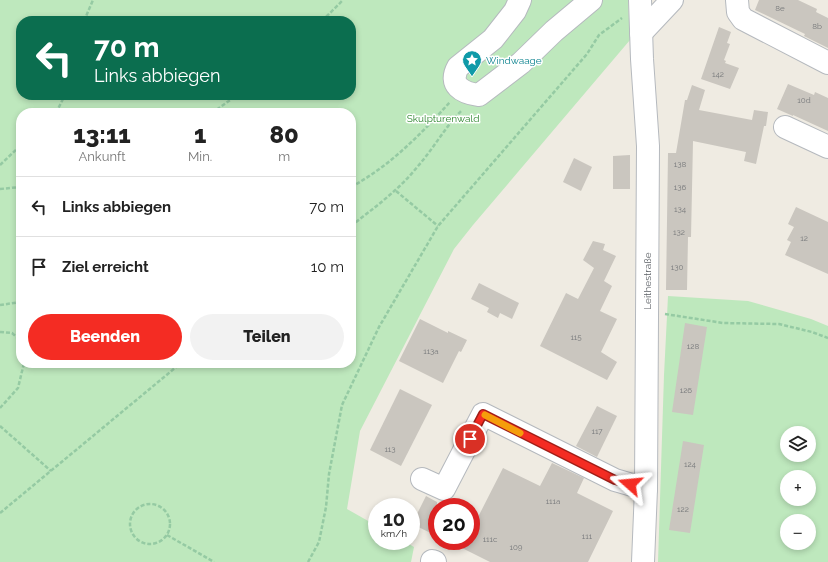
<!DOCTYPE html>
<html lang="de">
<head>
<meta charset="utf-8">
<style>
	body { margin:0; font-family:Raleway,sans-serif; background:#f2f2f2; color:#222; height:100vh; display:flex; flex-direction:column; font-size:15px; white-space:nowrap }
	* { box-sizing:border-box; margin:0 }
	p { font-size:13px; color:#767676 }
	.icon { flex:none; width:22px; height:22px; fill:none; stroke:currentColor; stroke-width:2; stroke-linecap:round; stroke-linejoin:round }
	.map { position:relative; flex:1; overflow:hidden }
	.sheet { position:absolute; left:16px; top:108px; width:340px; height:260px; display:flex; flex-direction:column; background:#fff; border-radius:16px; box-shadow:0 2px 6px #0003 }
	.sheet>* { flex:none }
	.banner { position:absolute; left:16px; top:16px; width:340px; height:84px; border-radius:16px; box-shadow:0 2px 6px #0003; background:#0b6e4f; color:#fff; overflow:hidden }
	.controls { position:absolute; left:780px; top:426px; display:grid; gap:8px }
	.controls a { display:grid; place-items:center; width:36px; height:36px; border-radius:50%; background:#fff; box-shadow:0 2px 6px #0003; font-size:20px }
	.speed { position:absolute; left:368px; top:498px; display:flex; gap:8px; font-size:20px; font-weight:700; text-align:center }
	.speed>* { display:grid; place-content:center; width:52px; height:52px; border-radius:50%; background:#fff; box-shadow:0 2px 6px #0003; line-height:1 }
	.speed small { font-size:10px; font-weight:400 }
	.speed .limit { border:6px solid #d22; background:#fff; color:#111 }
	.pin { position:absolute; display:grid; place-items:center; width:34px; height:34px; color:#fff; margin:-17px; border:2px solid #fff; border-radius:50%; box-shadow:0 1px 4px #0007 }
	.me { position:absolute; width:44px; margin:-22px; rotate:288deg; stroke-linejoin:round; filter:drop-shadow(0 0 3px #0008) }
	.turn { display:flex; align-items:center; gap:14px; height:84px; padding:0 12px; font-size:18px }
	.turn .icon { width:52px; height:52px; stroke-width:2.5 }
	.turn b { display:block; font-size:28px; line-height:34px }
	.eta { display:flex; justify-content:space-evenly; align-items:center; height:68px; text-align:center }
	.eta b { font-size:24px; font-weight:800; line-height:28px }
	.primary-button { display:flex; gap:8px; margin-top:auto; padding:8px 12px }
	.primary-button a { flex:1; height:46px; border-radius:24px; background:#f42c23; color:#fff; font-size:16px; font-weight:800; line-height:46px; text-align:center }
	.primary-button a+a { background:#f2f2f2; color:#222 }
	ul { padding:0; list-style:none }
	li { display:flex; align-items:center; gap:12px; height:60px; padding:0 12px; border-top:1px solid #e0e0e0 }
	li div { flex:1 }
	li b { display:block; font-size:15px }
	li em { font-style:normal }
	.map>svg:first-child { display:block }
	.green { fill:#bee8bd; fill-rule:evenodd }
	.building { fill:#cac6bf }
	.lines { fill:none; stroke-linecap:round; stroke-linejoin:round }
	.minor-casing { stroke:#b5b9be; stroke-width:24 }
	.path { stroke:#95caa3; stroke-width:2.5; stroke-dasharray:4 2; stroke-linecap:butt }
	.minor { stroke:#fff; stroke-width:22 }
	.route-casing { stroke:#9f1d17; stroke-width:10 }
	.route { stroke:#f42c23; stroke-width:7 }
	.slow { stroke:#f59e0b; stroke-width:7 }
	.labels { text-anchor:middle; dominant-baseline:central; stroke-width:3; stroke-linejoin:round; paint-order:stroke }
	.number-label { font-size:8px; fill:#77797b }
	.culture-label { font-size:10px; fill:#0d838f; stroke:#fff; text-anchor:start }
	.park-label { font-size:10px; fill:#2f8730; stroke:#fff }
	.street-label { font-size:10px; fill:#5b5f64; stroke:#fff }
</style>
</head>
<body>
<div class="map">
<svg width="828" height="562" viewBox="0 0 828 562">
	<rect width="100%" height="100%" fill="#efebe2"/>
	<g class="green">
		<path d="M 0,0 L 628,0 L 630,40 L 473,225 L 454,249 L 360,431 L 347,509 L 377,526 L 377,541 L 404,541 L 414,547 L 411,562 L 0,562 ZM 21,21 L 351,21 L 351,95 L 21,95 ZM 21,113 L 351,113 L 351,363 L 21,363 Z"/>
		<path d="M 668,296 L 748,301 L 811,319 L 828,326 L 828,562 L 658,562 L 664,375 ZM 787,433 L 809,433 L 809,455 L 787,455 ZM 787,477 L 809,477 L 809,499 L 787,499 ZM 787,521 L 809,521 L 809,543 L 787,543 Z"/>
	</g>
	<g class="building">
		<path d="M 759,0 L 798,0 L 817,9 L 816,12 L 828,18 L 828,48 L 804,36 L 805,34 L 755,10 Z"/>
		<path d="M 719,27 L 731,32 L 727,43 L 730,44 L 724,60 L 726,61 L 725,63 L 739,68 L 730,89 L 701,79 Z"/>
		<path d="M 788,84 L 814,95 L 815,92 L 828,98 L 828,131 L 793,115 L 793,116 L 777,109 Z"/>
		<path d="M 692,85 L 705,90 L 699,110 L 752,120 L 754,110 L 768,112 L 766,126 L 764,126 L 756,164 L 744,161 L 746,152 L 693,141 L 691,237 L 688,237 L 687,290 L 666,290 L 668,153 L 676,153 L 685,100 L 687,100 Z"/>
		<path d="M 630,155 L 630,189 L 613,189 L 613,156 Z"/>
		<path d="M 574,158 L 592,167 L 581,191 L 563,182 Z"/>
		<path d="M 796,207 L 828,222 L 828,274 L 785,255 L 791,242 L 787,240 L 794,227 L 788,224 Z"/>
		<path d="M 593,241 L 605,244 L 603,250 L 616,256 L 604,281 L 612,286 L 600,311 L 617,319 L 601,352 L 617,362 L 607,380 L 540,346 L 566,293 L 578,299 L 594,268 L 583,260 Z"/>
		<path d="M 479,283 L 519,303 L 512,319 L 500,313 L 498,318 L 487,312 L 489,308 L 471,299 Z"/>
		<path d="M 420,319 L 448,333 L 448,331 L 467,340 L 461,352 L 459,351 L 443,383 L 399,361 Z"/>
		<path d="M 685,323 L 707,327 L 693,415 L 672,412 Z"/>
		<path d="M 400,389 L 432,405 L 401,466 L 370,450 Z"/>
		<path d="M 597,406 L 617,416 L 597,457 L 576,446 Z"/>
		<path d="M 683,441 L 704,445 L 690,533 L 669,530 Z"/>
		<path d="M 552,463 L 584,478 L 577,493 L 613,511 L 588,562 L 490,562 L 448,541 L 471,541 L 471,518 L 476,521 L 503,468 L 540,486 Z"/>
		<path d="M 426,496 L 437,502 L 437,536 L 412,524 Z"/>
	</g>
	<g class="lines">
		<defs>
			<g id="minor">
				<path d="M 520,0 L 515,11 L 493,39 L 458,67 C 448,85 462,93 479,95 L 521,63 L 554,31 L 591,0"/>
				<path d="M 640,0 L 642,59 L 648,146 L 646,489 L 643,562"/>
				<path d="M 737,0 L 738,12 L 743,19 L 828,63"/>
				<path d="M 641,33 L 672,0"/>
				<path d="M 785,127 L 828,147"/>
				<path d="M 422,479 L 444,489 L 483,414 L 615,480 L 646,489"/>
				<path d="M 432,561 L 435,562"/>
			</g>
		</defs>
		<use href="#minor" class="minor-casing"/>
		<g class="path">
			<path d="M 84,21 L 93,0"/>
			<path d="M 322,21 L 343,0"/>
			<path d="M 56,113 L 65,95"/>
			<path d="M 212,113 L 237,95"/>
			<path d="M 0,165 L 21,145"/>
			<path d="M 351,187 C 390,166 421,134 450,102"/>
			<path d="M 0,189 L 21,187"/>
			<path d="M 396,191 L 438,226"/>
			<path d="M 351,226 C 375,207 399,190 418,166 C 434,148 445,127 462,110"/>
			<path d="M 0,305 L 21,302"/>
			<path d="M 665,314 L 723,323 L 779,324 L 812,332 L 828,338"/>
			<path d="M 0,332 L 12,333 L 21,341"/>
			<path d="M 0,408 L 18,388 L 24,363"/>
			<path d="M 0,426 L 51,471"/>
			<circle cx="150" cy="524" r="20"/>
			<path d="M 0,513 L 181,363"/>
			<path d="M 167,535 L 214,562"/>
			<path d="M 308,562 L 319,542 L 326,507 L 329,474 L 342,405 L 379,327 L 438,226 L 587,54 L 599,35 L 622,18"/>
		</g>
		<use href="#minor" class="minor"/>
	</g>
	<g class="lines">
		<defs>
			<path id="route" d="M 470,439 L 483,414 L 615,480 L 630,484"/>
		</defs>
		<use href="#route" class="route-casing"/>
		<use href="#route" class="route"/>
		<path class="slow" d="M 485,415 L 520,433"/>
	</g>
	<defs>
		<symbol id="sight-pin" viewBox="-11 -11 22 30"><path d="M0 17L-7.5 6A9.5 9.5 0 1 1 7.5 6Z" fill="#0f9aa8" stroke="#fff"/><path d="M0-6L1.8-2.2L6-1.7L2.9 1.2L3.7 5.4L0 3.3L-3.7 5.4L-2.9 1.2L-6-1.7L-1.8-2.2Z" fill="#fff"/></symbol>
	</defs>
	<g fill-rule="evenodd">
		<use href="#sight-pin" x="461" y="49" width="22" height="30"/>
	</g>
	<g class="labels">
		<g class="number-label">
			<text x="780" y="8">8e</text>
			<text x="817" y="26">8b</text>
			<text x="718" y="74">142</text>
			<text x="804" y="100">10d</text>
			<text x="680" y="164">138</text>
			<text x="680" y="187">136</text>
			<text x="680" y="209">134</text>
			<text x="679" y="232">132</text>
			<text x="804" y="238">12</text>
			<text x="677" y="267">130</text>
			<text x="576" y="337">115</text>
			<text x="693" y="346">128</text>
			<text x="431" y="351">113a</text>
			<text x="686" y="390">126</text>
			<text x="597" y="431">117</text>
			<text x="390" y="449">113</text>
			<text x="690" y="464">124</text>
			<text x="553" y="501">111a</text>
			<text x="683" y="509">122</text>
			<text x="587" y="536">111</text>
			<text x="490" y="539">111c</text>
			<text x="516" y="547">109</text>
		</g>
		<g class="culture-label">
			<text x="486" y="60">Windwaage</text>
		</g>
		<g class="park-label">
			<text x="443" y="118">Skulpturenwald</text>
		</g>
		<g class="street-label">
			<text transform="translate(647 281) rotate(-90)">Leithestraße</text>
		</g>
	</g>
</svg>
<div class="controls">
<a><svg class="icon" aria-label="layers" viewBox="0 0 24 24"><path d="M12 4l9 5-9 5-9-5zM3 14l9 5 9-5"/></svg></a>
<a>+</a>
<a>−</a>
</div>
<div class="speed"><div>10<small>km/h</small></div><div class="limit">20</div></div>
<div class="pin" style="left:470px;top:439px;background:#d93025"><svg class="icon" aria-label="arrive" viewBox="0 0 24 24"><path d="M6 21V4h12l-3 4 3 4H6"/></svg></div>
<svg class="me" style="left:630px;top:484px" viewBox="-20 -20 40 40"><path d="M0-17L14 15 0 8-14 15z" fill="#f42c23" stroke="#fff" stroke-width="4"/></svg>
<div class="banner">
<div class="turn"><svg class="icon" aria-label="left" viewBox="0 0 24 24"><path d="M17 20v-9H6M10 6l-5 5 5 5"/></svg><div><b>70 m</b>Links abbiegen</div></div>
</div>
<section class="sheet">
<div class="eta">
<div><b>13:11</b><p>Ankunft</p></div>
<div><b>1</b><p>Min.</p></div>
<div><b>80</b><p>m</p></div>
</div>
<ul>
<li><svg class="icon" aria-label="left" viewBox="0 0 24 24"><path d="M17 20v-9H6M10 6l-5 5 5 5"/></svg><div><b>Links abbiegen</b></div><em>70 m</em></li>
<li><svg class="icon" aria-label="arrive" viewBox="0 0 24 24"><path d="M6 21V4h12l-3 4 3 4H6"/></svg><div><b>Ziel erreicht</b></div><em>10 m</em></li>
</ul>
<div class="primary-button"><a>Beenden</a><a>Teilen</a></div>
</section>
</div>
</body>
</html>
